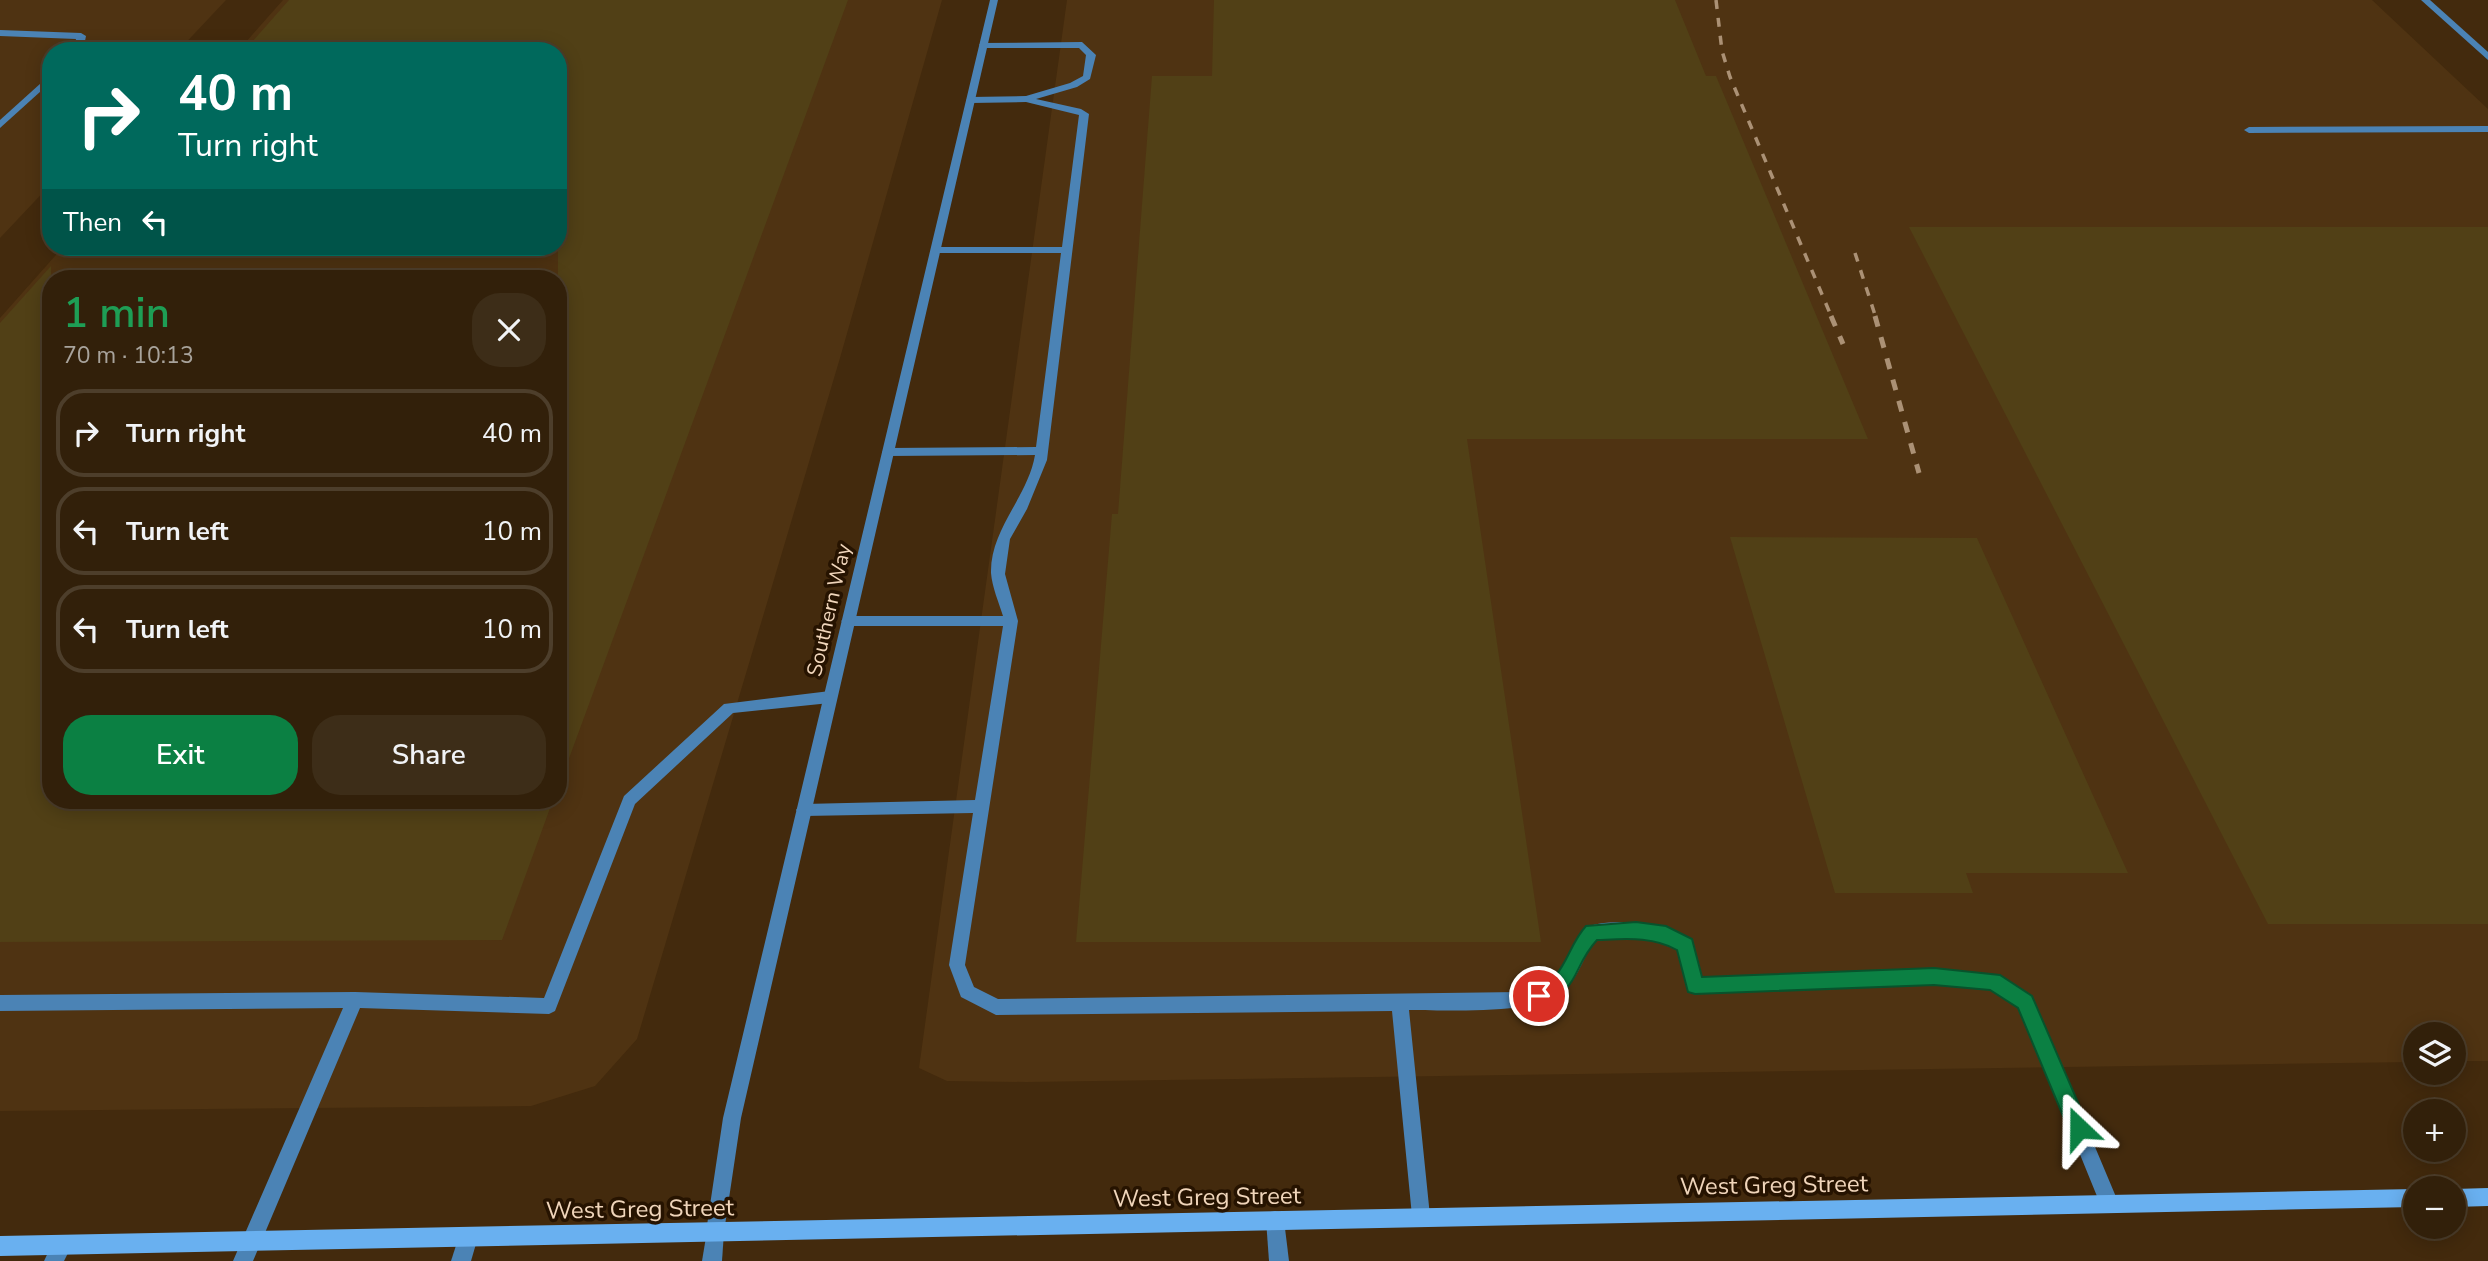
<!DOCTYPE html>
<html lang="en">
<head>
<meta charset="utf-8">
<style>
	body { margin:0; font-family:"Nunito Sans",sans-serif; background:#3d2d18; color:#f1f3f6; height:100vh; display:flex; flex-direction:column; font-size:26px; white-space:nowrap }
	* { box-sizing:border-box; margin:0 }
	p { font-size:23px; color:#a8a39c }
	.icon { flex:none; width:38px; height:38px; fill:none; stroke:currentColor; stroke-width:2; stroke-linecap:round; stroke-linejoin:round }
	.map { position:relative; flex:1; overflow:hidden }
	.details { position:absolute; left:42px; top:270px; width:525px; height:539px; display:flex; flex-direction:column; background:#32200a; border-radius:28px; box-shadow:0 4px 18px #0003,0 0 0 2px #4d3e2b }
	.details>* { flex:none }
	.hud { position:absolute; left:42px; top:42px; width:525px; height:214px; border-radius:28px; box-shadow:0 4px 18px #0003,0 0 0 2px #4d3e2b; background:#00695c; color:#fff; overflow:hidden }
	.controls { position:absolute; left:2403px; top:1022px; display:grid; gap:14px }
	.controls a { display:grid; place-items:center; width:63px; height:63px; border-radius:50%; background:#32200a; box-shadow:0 4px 18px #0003,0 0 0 2px #4d3e2b; font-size:35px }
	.pin { position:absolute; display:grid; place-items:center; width:60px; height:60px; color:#fff; margin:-30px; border:4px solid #fff; border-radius:50%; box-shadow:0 2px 7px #0007 }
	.me { position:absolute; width:77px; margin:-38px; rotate:337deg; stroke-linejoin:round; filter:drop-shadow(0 0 5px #0008) }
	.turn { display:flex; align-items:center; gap:24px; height:147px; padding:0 21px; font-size:32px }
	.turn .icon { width:91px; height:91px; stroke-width:2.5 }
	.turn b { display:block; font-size:49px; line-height:60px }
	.then { display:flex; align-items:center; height:66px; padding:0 21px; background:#0003; gap:14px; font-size:26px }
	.round { display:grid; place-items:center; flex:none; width:74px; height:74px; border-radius:28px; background:#3d2d18 }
	.headline { display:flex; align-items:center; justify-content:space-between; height:119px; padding:0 21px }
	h1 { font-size:42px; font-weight:600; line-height:52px; color:#1e9e55 }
	.primary-button { display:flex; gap:14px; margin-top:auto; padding:14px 21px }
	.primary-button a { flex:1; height:80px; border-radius:28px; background:#0b8043; color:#fff; font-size:28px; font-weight:600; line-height:80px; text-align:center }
	.primary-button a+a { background:#3d2d18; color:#f1f3f6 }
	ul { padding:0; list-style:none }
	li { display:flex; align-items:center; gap:21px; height:88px; margin:0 14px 10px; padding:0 7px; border:4px solid #4d3e2b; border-radius:28px }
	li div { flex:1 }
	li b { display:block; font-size:26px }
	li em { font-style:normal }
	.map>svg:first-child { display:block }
	.built { fill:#4f3312; fill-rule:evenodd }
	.building { fill:#514016 }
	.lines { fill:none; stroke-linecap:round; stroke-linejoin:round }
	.service { fill:#4b83b5; fill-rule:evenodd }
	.minor { fill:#4b83b5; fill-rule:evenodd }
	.secondary { fill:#69b0f0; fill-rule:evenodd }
	.rail-far1 { stroke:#ab9175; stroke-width:3.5; stroke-dasharray:9 9; stroke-linecap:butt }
	.rail { stroke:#ab9175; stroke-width:5; stroke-dasharray:11 11; stroke-linecap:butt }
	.route { fill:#0b8043; stroke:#07532c; stroke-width:2 }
	.labels { text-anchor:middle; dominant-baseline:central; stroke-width:7; stroke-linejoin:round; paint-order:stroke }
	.street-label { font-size:21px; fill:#f0d5ba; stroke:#261300 }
	.near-street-label { font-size:24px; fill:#f0d5ba; stroke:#261300 }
</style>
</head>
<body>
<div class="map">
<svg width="2488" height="1261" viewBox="0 0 2488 1261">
	<rect width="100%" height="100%" fill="#432a0d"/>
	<g class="built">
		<path d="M 0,0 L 226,0 L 178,51 L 51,51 L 51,184 L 0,238 Z"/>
		<path d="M 283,0 L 942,0 L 840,358 L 637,1039 L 595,1086 L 531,1106 L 0,1111 L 0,318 L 63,247 L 558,247 L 558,51 L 238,51 ZM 51,278 L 558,278 L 558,800 L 51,800 Z"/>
		<path d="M 1067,0 L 2372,0 L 2488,109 L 2488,1061 L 2454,1061 L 2454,1034 L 2415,1034 L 2415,1062 L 1026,1082 L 947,1081 L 919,1068 Z"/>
	</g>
	<g class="building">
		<path d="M 289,0 L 848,0 L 564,772 L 558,771 L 558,51 L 244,51 Z"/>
		<path d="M 1214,0 L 1675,0 L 1706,76 L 1716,76 L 1868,439 L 1467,439 L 1541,942 L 1076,942 L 1112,514 L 1118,514 L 1152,76 L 1212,76 Z"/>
		<path d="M 1909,227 L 2488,227 L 2488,924 L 2268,924 Z"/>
		<path d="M 51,266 L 51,800 L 553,800 L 502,940 L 0,942 L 0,323 Z"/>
		<path d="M 1730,537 L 1977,538 L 2128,873 L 1966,873 L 1973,893 L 1835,893 Z"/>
	</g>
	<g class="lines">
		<g class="service">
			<path d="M 0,30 L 81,33 L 86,36 L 83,51 L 73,51 L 76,39 L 0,36 Z"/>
			<path d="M 981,43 L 1082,42 L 1096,55 L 1090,79 L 1077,87 L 1036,99 L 1081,109 L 1089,114 L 1047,460 L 1027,509 L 1010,539 L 1005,574 L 1018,621 L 965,965 L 974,987 L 998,999 L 1519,992 C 1568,983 1559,958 1587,927 C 1617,916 1663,926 1691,940 L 1702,978 L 1934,968 L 2000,976 L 2032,997 L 2119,1204 L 2117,1211 L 2110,1213 L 2103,1211 L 2020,1007 L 1991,988 L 1934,984 L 1695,994 L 1689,991 L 1687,986 L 1678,950 L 1651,940 L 1597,939 C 1584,954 1579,976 1565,990 C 1537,1016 1448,1010 1409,1010 L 1430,1216 L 1428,1223 L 1421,1225 L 1414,1223 L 1412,1216 L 1392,1011 L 996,1015 L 961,997 L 949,965 L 973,813 L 804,816 L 799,814 L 796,810 L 799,806 L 804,804 L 975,800 L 1003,626 L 848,626 L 841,621 L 848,616 L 1003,616 C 999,603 992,587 991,573 C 990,529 1028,497 1035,455 L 888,456 L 882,452 L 888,448 L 1036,447 L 1061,253 L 936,253 L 931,250 L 936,247 L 1062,247 L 1079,115 L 1026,102 L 971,103 L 966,100 L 971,97 L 1026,96 L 1070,83 L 1083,76 L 1086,55 L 1079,48 L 984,48 L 979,45 Z"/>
			<path d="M 51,74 L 51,82 L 0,128 L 0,120 Z"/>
			<path d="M 2488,126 L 2488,132 L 2249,133 L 2244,130 L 2249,127 Z"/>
			<path d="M 830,691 L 835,693 L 837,697 L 835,701 L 830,703 L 733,713 L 635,804 L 555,1011 L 549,1014 L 360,1008 L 253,1261 L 233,1261 L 343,1008 L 0,1011 L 0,995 L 355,992 L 544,998 L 624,796 L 724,704 Z"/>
			<path d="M 1275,1211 L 1282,1213 L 1284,1220 L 1289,1261 L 1269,1261 L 1266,1220 L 1268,1213 Z"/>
			<path d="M 715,1223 L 722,1225 L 724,1232 L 722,1261 L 702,1261 L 708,1225 Z"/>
			<path d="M 468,1227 L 475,1230 L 478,1237 L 471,1261 L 451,1261 L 461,1230 Z"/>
			<path d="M 62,1235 L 69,1238 L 72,1245 L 64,1261 L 44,1261 L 55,1238 Z"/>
		</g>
		<g class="minor">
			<path d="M 990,0 L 998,0 L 741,1118 L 724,1232 L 722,1239 L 715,1241 L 708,1239 L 706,1232 L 723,1118 Z"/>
			<path d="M 2421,0 L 2430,0 L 2488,52 L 2488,60 Z"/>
		</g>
		<g class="secondary">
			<path d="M 2488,1188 L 2488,1206 L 2454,1207 L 2454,1189 Z"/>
			<path d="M 2415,1189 L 2415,1207 L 0,1256 L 0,1236 Z"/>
		</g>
		<g class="rail-far1">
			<path d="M 1716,0 L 1722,51 L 1730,77 L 1832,318"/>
			<path d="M 1855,253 L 1876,318"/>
		</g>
		<g class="rail">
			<path d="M 1831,316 L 1843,344"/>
			<path d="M 1875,316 L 1919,473"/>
		</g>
	</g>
	<path class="route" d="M 1636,922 L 1666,926 L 1692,939 L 1702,977 L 1934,968 L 2000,975 L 2032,996 L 2089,1128 L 2086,1135 L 2079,1138 L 2071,1135 L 2018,1008 L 1990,990 L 1934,985 L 1695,994 L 1688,992 L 1677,950 C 1652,936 1625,939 1597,940 C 1571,968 1582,989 1539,1005 L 1532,1002 L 1529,996 C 1535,984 1548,984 1556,975 C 1568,961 1572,941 1586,926 Z"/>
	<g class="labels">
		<g class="street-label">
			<text transform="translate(829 610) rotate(-77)">Southern Way</text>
		</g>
		<g class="near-street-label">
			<text transform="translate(1774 1185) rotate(-1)">West Greg Street</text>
			<text transform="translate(1207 1197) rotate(-1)">West Greg Street</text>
			<text transform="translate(640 1209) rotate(-1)">West Greg Street</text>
		</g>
	</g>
</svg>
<div class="controls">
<a><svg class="icon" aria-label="layers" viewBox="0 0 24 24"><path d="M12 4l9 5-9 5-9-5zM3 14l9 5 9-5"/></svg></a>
<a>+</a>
<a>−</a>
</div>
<div class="pin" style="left:1539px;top:996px;background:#d93025"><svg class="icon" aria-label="arrive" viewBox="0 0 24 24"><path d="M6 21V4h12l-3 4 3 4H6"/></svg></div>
<svg class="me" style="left:2079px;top:1128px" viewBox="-20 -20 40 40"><path d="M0-17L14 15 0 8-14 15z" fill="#0b8043" stroke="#fff" stroke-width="4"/></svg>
<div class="hud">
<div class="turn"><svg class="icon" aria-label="right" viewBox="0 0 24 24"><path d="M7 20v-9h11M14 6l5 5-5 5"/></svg><div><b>40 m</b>Turn right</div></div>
<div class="then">Then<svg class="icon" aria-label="left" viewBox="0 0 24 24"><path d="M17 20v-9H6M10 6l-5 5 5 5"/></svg></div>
</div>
<section class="details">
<div class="headline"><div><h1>1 min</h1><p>70 m · 10:13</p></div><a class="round"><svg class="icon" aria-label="close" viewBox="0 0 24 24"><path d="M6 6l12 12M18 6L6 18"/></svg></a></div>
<ul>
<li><svg class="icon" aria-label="right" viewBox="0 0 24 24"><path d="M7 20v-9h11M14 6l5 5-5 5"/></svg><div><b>Turn right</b></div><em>40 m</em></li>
<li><svg class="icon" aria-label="left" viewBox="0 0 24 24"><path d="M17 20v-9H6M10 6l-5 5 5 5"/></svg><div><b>Turn left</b></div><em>10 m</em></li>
<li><svg class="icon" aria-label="left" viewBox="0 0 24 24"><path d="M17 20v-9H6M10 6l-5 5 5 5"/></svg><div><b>Turn left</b></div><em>10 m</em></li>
</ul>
<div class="primary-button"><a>Exit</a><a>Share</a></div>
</section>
</div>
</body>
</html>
